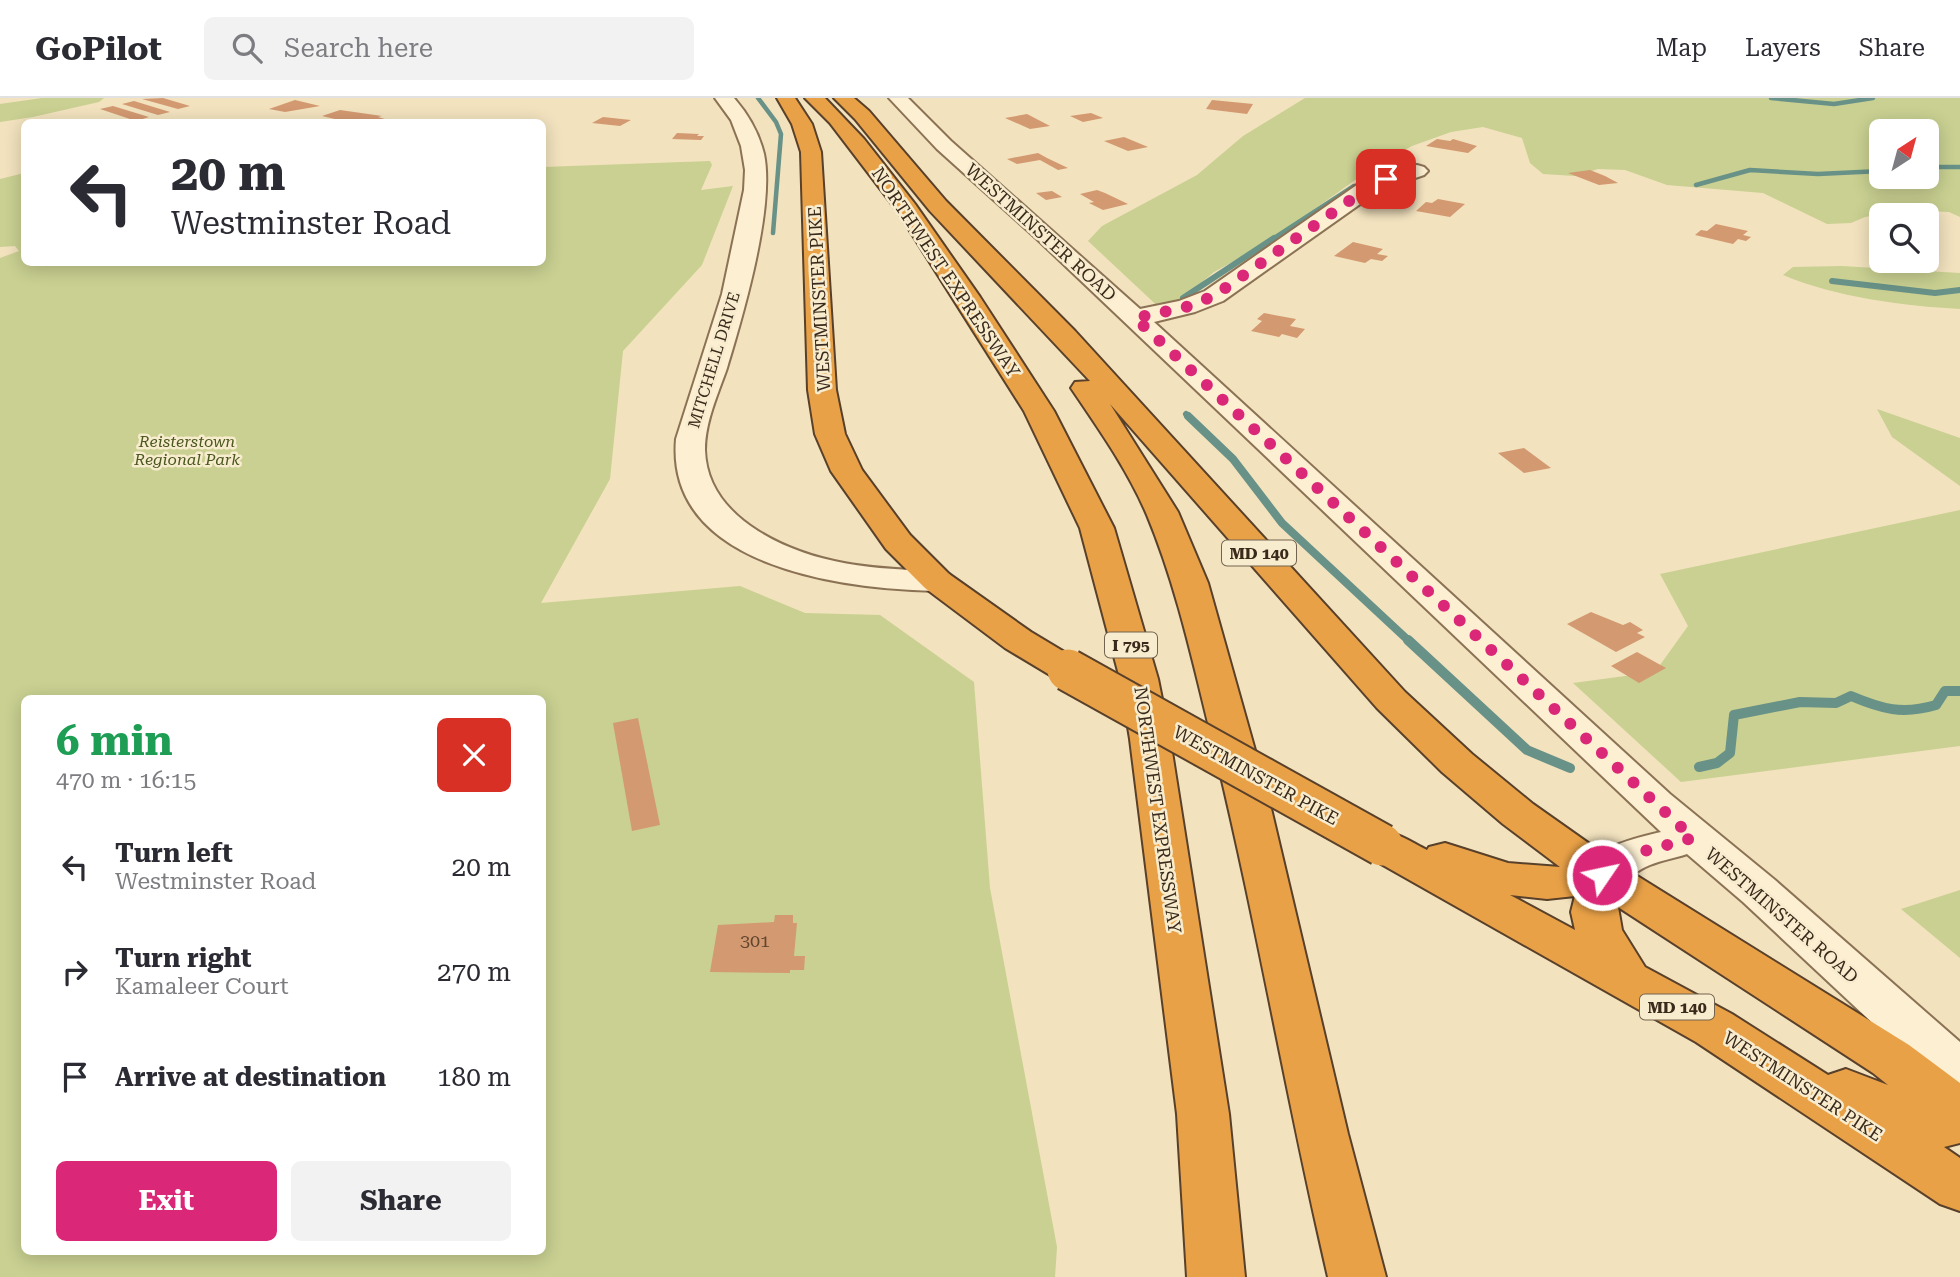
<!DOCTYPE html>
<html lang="en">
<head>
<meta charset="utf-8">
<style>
	body { margin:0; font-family:"Roboto Serif",serif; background:#f2f2f3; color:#2b2b33; height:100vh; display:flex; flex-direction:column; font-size:26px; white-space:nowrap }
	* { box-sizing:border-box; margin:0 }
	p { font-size:23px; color:#7c7c81 }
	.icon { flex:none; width:38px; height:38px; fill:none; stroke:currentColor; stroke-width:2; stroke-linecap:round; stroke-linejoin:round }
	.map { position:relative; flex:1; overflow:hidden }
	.side { position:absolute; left:21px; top:597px; width:525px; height:560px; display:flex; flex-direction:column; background:#fff; border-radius:10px; box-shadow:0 4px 18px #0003 }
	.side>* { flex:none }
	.top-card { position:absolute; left:21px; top:21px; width:525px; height:147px; border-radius:10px; box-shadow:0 4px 18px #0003; background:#fff; color:#2b2b33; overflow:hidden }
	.needle { width:46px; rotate:36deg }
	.buttons { position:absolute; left:1869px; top:21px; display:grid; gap:14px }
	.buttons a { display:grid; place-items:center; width:70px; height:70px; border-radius:10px; background:#fff; box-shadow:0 4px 18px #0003; font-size:35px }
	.pin { position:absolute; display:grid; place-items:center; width:60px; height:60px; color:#fff; margin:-30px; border-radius:14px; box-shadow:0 4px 10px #0006 }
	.me { position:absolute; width:77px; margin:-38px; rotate:56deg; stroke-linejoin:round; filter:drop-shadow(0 0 5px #0008) }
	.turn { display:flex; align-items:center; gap:24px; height:147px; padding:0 35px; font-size:32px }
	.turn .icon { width:91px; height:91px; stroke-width:2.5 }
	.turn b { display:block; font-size:49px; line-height:60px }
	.round { display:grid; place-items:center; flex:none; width:74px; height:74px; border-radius:10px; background:#f2f2f3 }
	.summary { display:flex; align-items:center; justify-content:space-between; height:119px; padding:0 35px }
	h1 { font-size:42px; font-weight:700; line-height:52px; color:#1e9e55 }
	.cta { display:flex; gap:14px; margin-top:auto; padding:14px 35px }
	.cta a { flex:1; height:80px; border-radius:10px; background:#db2777; color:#fff; font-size:28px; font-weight:700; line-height:80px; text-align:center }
	.cta a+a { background:#f2f2f3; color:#2b2b33 }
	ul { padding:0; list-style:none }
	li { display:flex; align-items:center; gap:21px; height:105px; padding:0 35px }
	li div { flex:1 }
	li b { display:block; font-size:26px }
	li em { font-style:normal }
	header { display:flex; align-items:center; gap:42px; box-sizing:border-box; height:98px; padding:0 35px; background:#fff; border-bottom:2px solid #e1e1e2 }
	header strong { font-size:33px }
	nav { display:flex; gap:38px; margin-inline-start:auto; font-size:24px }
	.search { width:490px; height:63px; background:#f2f2f3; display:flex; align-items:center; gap:18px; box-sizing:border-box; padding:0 24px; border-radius:10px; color:#7c7c81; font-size:26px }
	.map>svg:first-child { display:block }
	.green { fill:#c9d091; fill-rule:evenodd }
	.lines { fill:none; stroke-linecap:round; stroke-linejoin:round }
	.stream-far3 { stroke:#689187; stroke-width:4.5 }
	.stream-far2 { stroke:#689187; stroke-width:6 }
	.stream-far1 { stroke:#689187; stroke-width:8 }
	.stream { stroke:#689187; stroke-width:10 }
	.building { fill:#d39971 }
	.minor-casing { stroke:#8c7255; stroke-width:4 }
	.highway-casing { stroke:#59402a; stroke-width:4 }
	.minor { fill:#fcefd2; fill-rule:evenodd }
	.highway { fill:#e9a147; fill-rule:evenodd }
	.highway-bridge-casing { stroke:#59402a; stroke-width:45; stroke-linecap:butt }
	.highway-bridge { stroke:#e9a147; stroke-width:41 }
	.route { stroke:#db2777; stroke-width:12; stroke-dasharray:0 21.6 }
	.labels { text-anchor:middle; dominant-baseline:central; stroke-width:5; stroke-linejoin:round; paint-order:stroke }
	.far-street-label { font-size:16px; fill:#3a2a1b; stroke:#f8ecce }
	.far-park-label { font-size:16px; font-style:italic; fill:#4a5820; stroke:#f8ecce }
	.shield { fill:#f8ecce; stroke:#736451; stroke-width:2 }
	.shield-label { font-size:16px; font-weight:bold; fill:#3a2a1b }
	.street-label { font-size:18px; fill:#3a2a1b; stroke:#f8ecce }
	.near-number-label { font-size:18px; fill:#604630 }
</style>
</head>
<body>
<header>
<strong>GoPilot</strong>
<div class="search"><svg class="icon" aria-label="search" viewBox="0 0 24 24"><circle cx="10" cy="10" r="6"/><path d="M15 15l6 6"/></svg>Search here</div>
<nav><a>Map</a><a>Layers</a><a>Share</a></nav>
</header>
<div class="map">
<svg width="1960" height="1179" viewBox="0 0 1960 1179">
	<rect width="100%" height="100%" fill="#f2e2be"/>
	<g class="green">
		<path d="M 42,0 L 104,0 L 99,4 L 33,19 L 0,24 L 0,6 Z"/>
		<path d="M 1305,0 L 1960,0 L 1960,119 L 1949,114 L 1907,112 L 1865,119 L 1851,125 L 1827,126 L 1763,95 L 1667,87 L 1625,72 L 1598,71 L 1575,78 L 1543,76 L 1530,65 L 1522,40 L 1483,29 L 1451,34 L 1412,48 L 1369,72 L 1270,143 L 1214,174 L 1165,215 L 1088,143 L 1102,128 L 1197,77 L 1243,38 ZM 1881,33 L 1927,33 L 1927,79 L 1881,79 Z"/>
		<path d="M 710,63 L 712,67 L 701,92 L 733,88 L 702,167 L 623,253 L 610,381 L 541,505 L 740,488 L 805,515 L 880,517 L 974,584 L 990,790 L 1057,1149 L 1055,1179 L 0,1179 L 0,160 L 19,153 L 15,148 L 0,149 L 0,81 L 24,75 L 24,164 L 542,164 L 543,69 ZM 24,600 L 542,600 L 542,1153 L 24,1153 Z"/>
		<path d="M 1842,168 L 1960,175 L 1960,211 C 1904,208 1835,199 1783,177 L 1793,169 Z"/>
		<path d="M 1877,311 L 1960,340 L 1960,388 L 1892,339 Z"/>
		<path d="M 1960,412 L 1960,648 L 1681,684 L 1573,585 L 1655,574 L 1688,528 L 1660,476 Z"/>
		<path d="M 1960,792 L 1960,860 L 1901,811 Z"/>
	</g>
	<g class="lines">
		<g class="stream-far3">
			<path d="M 758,0 L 776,24 L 781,36 L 773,135"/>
			<path d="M 1771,0 L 1834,6 L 1873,0"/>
			<path d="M 1927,69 L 1960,69"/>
			<path d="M 1696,87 L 1750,72 L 1818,76 L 1881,73"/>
			<path d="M 1271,142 L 1354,88"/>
		</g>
		<g class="stream-far2">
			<path d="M 1832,183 L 1935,195 L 1960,192"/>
			<path d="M 1183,200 L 1274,140"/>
			<path d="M 1186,316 L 1190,320"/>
		</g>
		<path class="stream-far1" d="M 1188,318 L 1233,361 L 1282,425 L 1410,544"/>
		<g class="stream">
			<path d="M 1408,542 L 1527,652 L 1570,670"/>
			<path d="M 1699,669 L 1717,665 L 1730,655 L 1734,617 L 1800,604 L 1836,605 L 1851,598 C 1882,611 1902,617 1936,607 L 1945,593 L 1960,593"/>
		</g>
	</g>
	<g class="building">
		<path d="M 163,0 L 190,8 L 178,11 L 142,1 Z"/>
		<path d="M 295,2 L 320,8 L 285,14 L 269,11 Z"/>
		<path d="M 1212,2 L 1253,6 L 1247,16 L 1206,11 Z"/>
		<path d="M 134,3 L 170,14 L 158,17 L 122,6 Z"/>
		<path d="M 113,8 L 149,19 L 136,23 L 100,11 Z"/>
		<path d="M 340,12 L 382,18 L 378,19 L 395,24 L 335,24 L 339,22 L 322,18 Z"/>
		<path d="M 1091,15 L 1103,20 L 1083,24 L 1070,18 Z"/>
		<path d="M 1027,16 L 1050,28 L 1030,31 L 1005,20 Z"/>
		<path d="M 603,19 L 631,22 L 620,28 L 592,25 Z"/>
		<path d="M 677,35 L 699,36 L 697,38 L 704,38 L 701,42 L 672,41 Z"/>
		<path d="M 1124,39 L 1148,49 L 1128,53 L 1104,43 Z"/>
		<path d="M 1437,41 L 1450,43 L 1453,41 L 1477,48 L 1468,55 L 1426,48 Z"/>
		<path d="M 1038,55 L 1047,60 L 1068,70 L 1058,72 L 1040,62 L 1017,66 L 1007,61 Z"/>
		<path d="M 1590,72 L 1605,78 L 1618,85 L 1599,87 L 1568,75 Z"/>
		<path d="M 1097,92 L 1105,95 L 1128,106 L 1103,112 L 1089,105 L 1094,104 L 1080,96 Z"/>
		<path d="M 1052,93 L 1062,99 L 1046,102 L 1036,95 Z"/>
		<path d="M 1438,101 L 1465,106 L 1450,119 L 1416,113 L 1426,104 L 1432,105 Z"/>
		<path d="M 1716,126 L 1748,133 L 1743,137 L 1751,139 L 1746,143 L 1738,141 L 1733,146 L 1695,137 L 1701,132 L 1707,133 Z"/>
		<path d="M 1353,144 L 1383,151 L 1377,156 L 1388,158 L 1382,163 L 1371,161 L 1365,165 L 1334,158 Z"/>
		<path d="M 1264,215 L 1296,221 L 1290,228 L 1305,231 L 1297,240 L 1282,236 L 1279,239 L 1251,233 L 1262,223 L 1257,221 Z"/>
		<path d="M 1524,350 L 1551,370 L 1524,375 L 1498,355 Z"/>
		<path d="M 1591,514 L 1623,527 L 1630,524 L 1643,532 L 1637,535 L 1645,539 L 1616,554 L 1567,526 Z"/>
		<path d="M 1637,554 L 1666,570 L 1639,585 L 1611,568 Z"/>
		<path d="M 638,620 L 660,727 L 632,733 L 613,625 Z"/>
		<path d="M 775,817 L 793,817 L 793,825 L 797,825 L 794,858 L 805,858 L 804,872 L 790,872 L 790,875 L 710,874 L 718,827 L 774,824 Z"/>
	</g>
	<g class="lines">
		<defs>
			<g id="minor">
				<path d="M 715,0 L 734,0 C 748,16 759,35 764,56 C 775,109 743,217 727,270 C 718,296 705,324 705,352 C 706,388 728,414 758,433 C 813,467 873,471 937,473 L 949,476 L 954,483 L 949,490 L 937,493 C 845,491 665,470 676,341 L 722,196 L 744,92 L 745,72 L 741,48 L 731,22 Z"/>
				<path d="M 889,0 L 908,0 L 951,43 L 1140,211 L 1179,203 L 1205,193 L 1364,82 L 1400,70 L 1417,67 L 1424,69 L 1428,73 L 1424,77 L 1380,92 L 1223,203 L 1195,214 L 1154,224 L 1670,696 L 1775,782 L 1960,944 L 1960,996 L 1942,990 L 1743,804 L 1687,756 C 1675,760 1662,762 1650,767 C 1622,778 1622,799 1586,788 L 1580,777 C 1596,749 1631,741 1661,734 L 1037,141 L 937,51 Z"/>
			</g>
			<g id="highway">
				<path d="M 777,0 L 795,0 L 812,26 L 821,54 L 836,292 L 845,336 L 862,372 L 910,437 L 949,476 L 1031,534 L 1081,564 L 1087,572 L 1081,580 L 1068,583 L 1055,580 L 1005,550 L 925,490 L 886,451 L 831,373 L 815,336 L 808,292 L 801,54 L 792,26 Z"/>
				<path d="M 805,0 L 825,0 L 864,41 L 915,106 L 980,199 L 1054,313 L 1114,430 L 1158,581 L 1170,641 L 1229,1016 L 1245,1179 L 1187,1179 L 1177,1016 L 1130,641 L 1120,581 L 1080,430 L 1024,313 L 898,114 L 830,25 Z"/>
				<path d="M 834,0 L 854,0 L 869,13 L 946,103 L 1075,233 L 1405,594 L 1472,656 L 1533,706 L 1618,766 L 1909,947 L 1960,985 L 1960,1045 L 1944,1049 L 1960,1060 L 1960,1113 L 1940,1106 L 1696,944 L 1367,758 L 1360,747 L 1367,736 C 1392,729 1405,741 1427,752 L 1429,749 L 1445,745 L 1508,765 L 1560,769 L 1503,726 L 1442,674 L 1377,610 L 1110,306 L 1178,414 L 1208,485 L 1269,702 L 1348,1036 L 1386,1179 L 1328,1179 C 1286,1000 1256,819 1212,641 C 1193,565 1177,489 1147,417 C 1128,372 1098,330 1071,290 L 1075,284 L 1090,283 L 930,113 L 855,21 ZM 1510,797 L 1547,801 L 1575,798 L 1571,814 L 1575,832 ZM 1618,809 L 1873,975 L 1888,987 L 1846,971 L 1828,977 L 1732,916 L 1645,869 L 1622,832 Z"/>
			</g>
		</defs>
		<use href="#minor" class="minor-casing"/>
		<use href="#highway" class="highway-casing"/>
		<use href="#minor" class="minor"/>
		<use href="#highway" class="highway"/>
		<defs>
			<path id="highway-bridge" d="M 1068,572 L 1382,747"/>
		</defs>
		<use href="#highway-bridge" class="highway-bridge-casing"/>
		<use href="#highway-bridge" class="highway-bridge"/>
	</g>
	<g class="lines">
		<path class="route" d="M 1386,81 L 1372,87 L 1214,198 L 1186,209 L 1135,220 L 1693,740 L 1633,756 L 1602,777"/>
	</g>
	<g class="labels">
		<g class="far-street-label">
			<text transform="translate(714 262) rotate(-73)">MITCHELL DRIVE</text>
		</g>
		<g class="far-park-label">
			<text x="187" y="343">Reisterstown<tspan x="187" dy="18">Regional Park</tspan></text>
		</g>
		<g class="shield">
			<rect x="1222" y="442.5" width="74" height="25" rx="5"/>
			<rect x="1105" y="534.5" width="52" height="25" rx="5"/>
			<rect x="1640" y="896.5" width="74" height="25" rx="5"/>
		</g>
		<g class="shield-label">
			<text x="1259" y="455">MD 140</text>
			<text x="1131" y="547">I 795</text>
			<text x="1677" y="909">MD 140</text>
		</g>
		<g class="street-label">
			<text transform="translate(1041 134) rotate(42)">WESTMINSTER ROAD</text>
			<text transform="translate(946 174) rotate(56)">NORTHWEST EXPRESSWAY</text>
			<text transform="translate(819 201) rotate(-93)">WESTMINSTER PIKE</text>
			<text transform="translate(1256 677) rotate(29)">WESTMINSTER PIKE</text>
			<text transform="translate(1158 712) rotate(82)">NORTHWEST EXPRESSWAY</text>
			<text transform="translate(1782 817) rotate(41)">WESTMINSTER ROAD</text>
			<text transform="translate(1803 988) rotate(33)">WESTMINSTER PIKE</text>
		</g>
		<g class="near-number-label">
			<text x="755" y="842">301</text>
		</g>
	</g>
</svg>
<div class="buttons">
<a><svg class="needle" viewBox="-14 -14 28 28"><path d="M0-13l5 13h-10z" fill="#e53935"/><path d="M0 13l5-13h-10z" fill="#7c7c81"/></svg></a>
<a><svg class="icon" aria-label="search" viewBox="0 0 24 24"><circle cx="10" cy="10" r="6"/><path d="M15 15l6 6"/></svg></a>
</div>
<div class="pin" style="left:1386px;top:81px;background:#d93025"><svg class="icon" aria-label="arrive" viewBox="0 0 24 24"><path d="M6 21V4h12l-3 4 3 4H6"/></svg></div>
<svg class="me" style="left:1602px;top:777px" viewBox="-20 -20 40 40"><circle r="17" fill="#db2777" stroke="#fff" stroke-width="3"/><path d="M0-11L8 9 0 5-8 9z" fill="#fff"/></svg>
<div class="top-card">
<div class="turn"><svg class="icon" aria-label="left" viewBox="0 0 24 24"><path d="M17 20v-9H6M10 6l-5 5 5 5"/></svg><div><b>20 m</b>Westminster Road</div></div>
</div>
<section class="side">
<div class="summary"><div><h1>6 min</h1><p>470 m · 16:15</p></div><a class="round" style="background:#d93025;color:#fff"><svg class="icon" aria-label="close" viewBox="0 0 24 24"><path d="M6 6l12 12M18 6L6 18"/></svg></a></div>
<ul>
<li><svg class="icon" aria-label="left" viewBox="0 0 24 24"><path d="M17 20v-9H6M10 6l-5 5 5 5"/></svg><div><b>Turn left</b><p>Westminster Road</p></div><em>20 m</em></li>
<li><svg class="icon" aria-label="right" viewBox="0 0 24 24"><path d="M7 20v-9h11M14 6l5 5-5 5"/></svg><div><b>Turn right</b><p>Kamaleer Court</p></div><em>270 m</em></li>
<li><svg class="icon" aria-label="arrive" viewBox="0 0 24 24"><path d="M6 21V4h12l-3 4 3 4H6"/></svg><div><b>Arrive at destination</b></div><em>180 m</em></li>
</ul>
<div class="cta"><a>Exit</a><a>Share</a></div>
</section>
</div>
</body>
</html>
